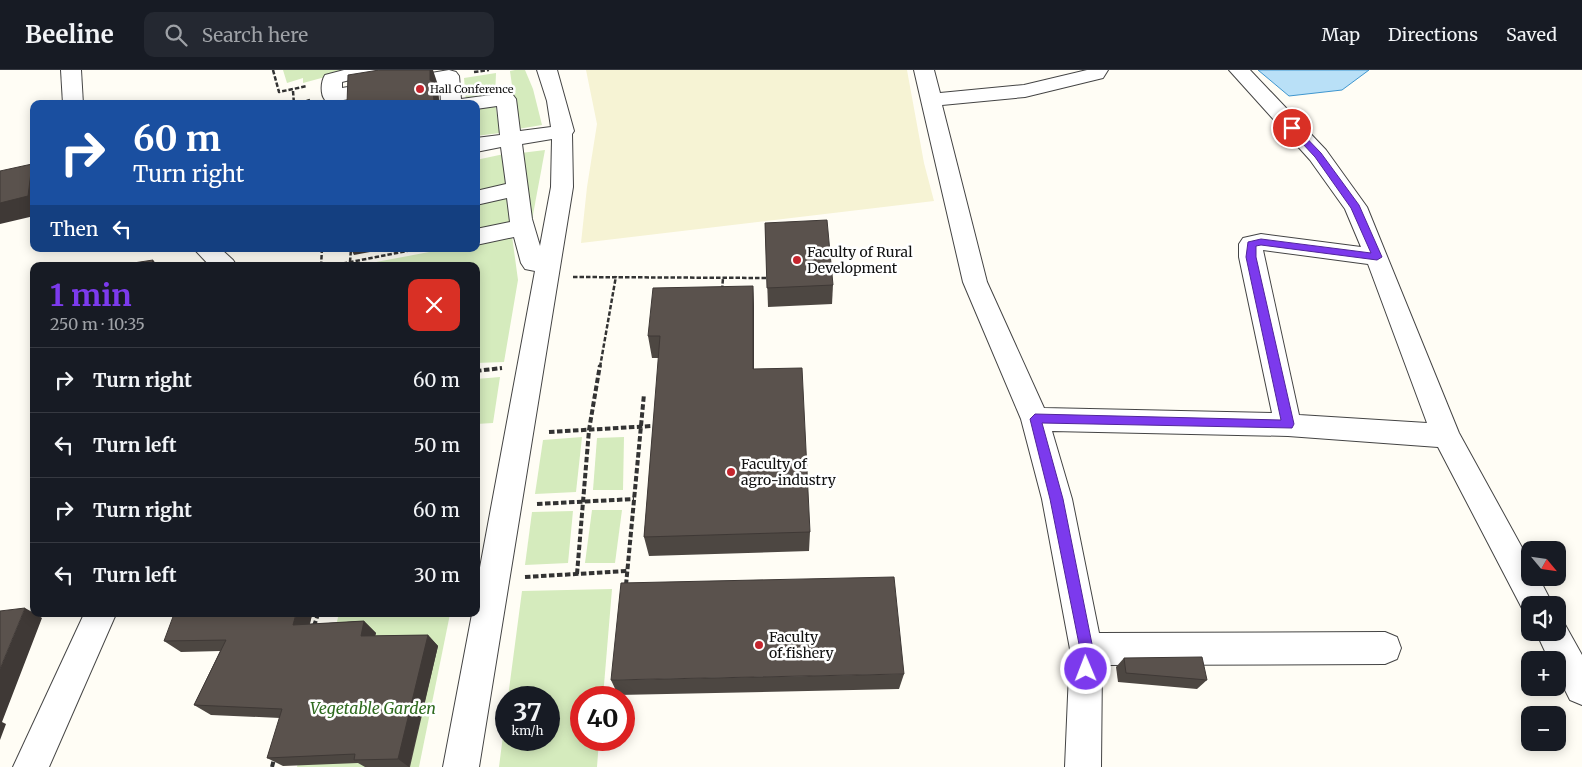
<!DOCTYPE html>
<html lang="en">
<head>
<meta charset="utf-8">
<style>
	body { margin:0; font-family:Merriweather,serif; background:#242831; color:#f1f3f6; height:100vh; display:flex; flex-direction:column; font-size:19px; white-space:nowrap }
	* { box-sizing:border-box; margin:0 }
	p { font-size:16px; color:#9ea1a6 }
	.icon { flex:none; width:28px; height:28px; fill:none; stroke:currentColor; stroke-width:2; stroke-linecap:round; stroke-linejoin:round }
	.map { position:relative; flex:1; overflow:hidden }
	.side { position:absolute; left:30px; top:192px; width:450px; height:355px; display:flex; flex-direction:column; background:#171b24; border-radius:10px; box-shadow:0 2px 12px #0003 }
	.side>* { flex:none }
	.banner { position:absolute; left:30px; top:30px; width:450px; height:152px; border-radius:10px; box-shadow:0 2px 12px #0003; background:#1a4fa0; color:#fff; overflow:hidden }
	.needle { width:32px; rotate:119deg }
	.fabs { position:absolute; left:1521px; top:471px; display:grid; gap:10px }
	.fabs a { display:grid; place-items:center; width:45px; height:45px; border-radius:10px; background:#171b24; box-shadow:0 2px 12px #0003; font-size:25px }
	.speed { position:absolute; left:495px; top:616px; display:flex; gap:10px; font-size:25px; font-weight:700; text-align:center }
	.speed>* { display:grid; place-content:center; width:65px; height:65px; border-radius:50%; background:#171b24; box-shadow:0 2px 12px #0003; line-height:1 }
	.speed small { font-size:12px; font-weight:400 }
	.speed .limit { border:8px solid #d22; background:#fff; color:#111 }
	.pin { position:absolute; display:grid; place-items:center; width:42px; height:42px; color:#fff; margin:-21px; border:2px solid #fff; border-radius:50%; box-shadow:0 1px 5px #0007 }
	.me { position:absolute; width:55px; margin:-28px; rotate:359deg; stroke-linejoin:round; filter:drop-shadow(0 0 4px #0008) }
	.turn { display:flex; align-items:center; gap:18px; height:105px; padding:0 20px; font-size:22px }
	.turn .icon { width:65px; height:65px; stroke-width:2.5 }
	.turn b { display:block; font-size:35px; line-height:42px }
	.then { display:flex; align-items:center; height:48px; padding:0 20px; background:#0003; gap:10px; font-size:19px }
	.round { display:grid; place-items:center; flex:none; width:52px; height:52px; border-radius:10px; background:#242831 }
	.summary { display:flex; align-items:center; justify-content:space-between; height:85px; padding:0 20px }
	h1 { font-size:30px; font-weight:700; line-height:38px; color:#7c3aed }
	ul { padding:0; list-style:none }
	li { display:flex; align-items:center; gap:15px; height:65px; padding:0 20px; border-top:1px solid #363941 }
	li div { flex:1 }
	li b { display:block; font-size:19px }
	li em { font-style:normal }
	header { display:flex; align-items:center; gap:30px; box-sizing:border-box; height:70px; padding:0 25px; background:#171b24; border-bottom:1px solid #363941 }
	header strong { font-size:24px }
	nav { display:flex; gap:28px; margin-inline-start:auto; font-size:18px }
	.search { width:350px; height:45px; background:#242831; display:flex; align-items:center; gap:12px; box-sizing:border-box; padding:0 18px; border-radius:10px; color:#9ea1a6; font-size:19px }
	.map>svg:first-child { display:block }
	.farmland { fill:#f6f3d4 }
	.green { fill:#d5ebbd }
	.water { fill:#b9e0f7; stroke:#3f96cf }
	.lines { fill:none; stroke-linecap:round; stroke-linejoin:round }
	.minor-casing { stroke:#444; stroke-width:2 }
	.path-far1 { stroke:#333; stroke-width:2.5; stroke-dasharray:4.5 2; stroke-linecap:butt }
	.path { stroke:#333; stroke-width:4; stroke-dasharray:5.5 2.5; stroke-linecap:butt }
	.minor { fill:#fff; fill-rule:evenodd }
	.wall { fill:#4d4742 }
	.shaded-wall { fill:#3f3936 }
	.building { fill:#5a524d; stroke:#3f3936 }
	.route { fill:#7c3aed; stroke:#51269a }
	.poi-dot { fill:#c4262e; stroke:#fff; stroke-width:2 }
	.labels { text-anchor:middle; dominant-baseline:central; stroke-width:5; stroke-linejoin:round; paint-order:stroke }
	.far-poi-label { font-size:11px; fill:#111; stroke:#fff; text-anchor:start }
	.poi-label { font-size:14px; fill:#111; stroke:#fff; text-anchor:start }
	.near-park-label { font-size:16px; font-style:italic; fill:#2f6b1f; stroke:#fff }
</style>
</head>
<body>
<header>
<strong>Beeline</strong>
<div class="search"><svg class="icon" aria-label="search" viewBox="0 0 24 24"><circle cx="10" cy="10" r="6"/><path d="M15 15l6 6"/></svg>Search here</div>
<nav><a>Map</a><a>Directions</a><a>Saved</a></nav>
</header>
<div class="map">
<svg width="1582" height="697" viewBox="0 0 1582 697">
	<rect width="100%" height="100%" fill="#fffdf5"/>
	<path class="farmland" d="M 586,0 L 907,0 L 924,93 L 934,131 L 581,173 L 587,117 L 597,54 Z"/>
	<g class="green">
		<path d="M 283,0 L 351,0 L 303,13 L 303,8 L 287,13 Z"/>
		<path d="M 515,0 L 525,0 L 533,19 L 542,55 L 518,59 L 510,1 Z"/>
		<path d="M 496,3 L 495,27 L 466,31 L 464,8 Z"/>
		<path d="M 495,33 L 500,63 L 476,66 L 476,36 Z"/>
		<path d="M 545,80 L 532,150 L 521,83 Z"/>
		<path d="M 504,84 L 508,119 L 476,122 L 476,90 Z"/>
		<path d="M 509,125 L 509,155 L 478,160 L 476,133 Z"/>
		<path d="M 512,166 L 518,210 L 504,292 L 476,293 L 476,196 L 355,196 L 445,179 L 476,179 L 476,173 Z"/>
		<path d="M 500,307 L 493,353 L 476,354 L 476,309 Z"/>
		<path d="M 582,367 L 576,422 L 535,424 L 543,370 Z"/>
		<path d="M 624,367 L 623,420 L 593,420 L 597,368 Z"/>
		<path d="M 592,440 L 622,440 L 615,493 L 585,493 Z"/>
		<path d="M 573,441 L 568,493 L 525,495 L 532,442 Z"/>
		<path d="M 612,519 L 603,627 L 581,628 L 581,670 L 599,670 L 597,697 L 499,697 L 506,642 L 506,670 L 549,670 L 549,628 L 508,627 L 522,521 Z"/>
		<path d="M 339,544 L 450,544 L 419,697 L 297,697 Z"/>
	</g>
	<path class="water" d="M 1258,0 L 1369,0 L 1342,20 L 1289,26 Z"/>
	<g class="lines">
		<defs>
			<g id="minor">
				<path d="M 61,0 L 81,0 L 83,34 L 63,34 Z"/>
				<path d="M 344,0 L 377,0 L 374,4 L 342,12 L 342,18 L 449,0 L 456,2 L 459,6 L 461,29 L 506,23 L 513,25 L 516,29 L 520,61 L 551,57 L 547,31 L 537,0 L 557,0 L 574,61 L 572,64 L 573,117 L 479,697 L 443,697 L 472,544 L 476,544 L 476,519 L 535,201 L 525,199 L 521,193 L 514,167 L 476,175 L 476,159 L 510,152 L 507,128 L 476,135 L 476,121 L 506,114 L 501,77 L 476,82 L 476,68 L 500,65 L 497,36 L 476,39 L 476,34 L 441,34 L 440,13 L 332,32 L 325,30 C 320,24 321,11 325,5 ZM 552,69 L 551,117 L 540,176 L 532,149 L 522,74 Z"/>
				<path d="M 914,0 L 934,0 L 940,23 L 1024,15 L 1087,0 L 1108,0 L 1103,8 L 1025,27 L 942,35 L 987,212 L 1044,338 L 1272,343 L 1239,187 L 1239,174 L 1243,168 L 1261,164 L 1361,177 L 1345,139 L 1310,90 L 1229,0 L 1250,0 L 1326,80 L 1367,137 L 1459,363 L 1530,492 L 1530,508 L 1539,508 L 1553,535 L 1530,535 L 1530,547 L 1526,546 L 1438,377 L 1288,366 L 1052,361 L 1072,429 L 1099,563 L 1385,562 L 1397,567 L 1401,578 L 1397,589 L 1385,594 L 1102,595 L 1101,697 L 1065,697 L 1070,579 L 1042,429 L 1021,349 L 963,212 ZM 1263,180 L 1368,194 L 1427,353 L 1299,345 Z"/>
				<path d="M 194,179 L 221,179 L 233,190 L 237,196 L 210,196 Z"/>
				<path d="M 84,544 L 116,544 L 49,697 L 13,697 Z"/>
				<path d="M 1558,549 L 1563,551 L 1582,585 L 1582,635 L 1570,630 L 1558,606 L 1558,590 L 1549,590 L 1536,562 L 1558,562 Z"/>
			</g>
		</defs>
		<use href="#minor" class="minor-casing"/>
		<g class="path-far1">
			<path d="M 273,0 L 279,22 L 307,16"/>
			<path d="M 474,2 L 489,0"/>
			<path d="M 293,21 L 294,34 L 310,30"/>
			<path d="M 350,192 L 351,179"/>
			<path d="M 321,196 L 322,179"/>
			<path d="M 330,196 L 417,179"/>
			<path d="M 573,207 L 767,208"/>
			<path d="M 722,220 L 723,208"/>
			<path d="M 600,297 L 616,206"/>
		</g>
		<g class="path">
			<path d="M 476,301 L 502,298"/>
			<path d="M 549,362 L 652,356"/>
			<path d="M 537,434 L 634,429"/>
			<path d="M 577,504 L 589,360 L 600,295"/>
			<path d="M 525,507 L 627,501"/>
			<path d="M 626,515 L 644,324"/>
			<path d="M 314,556 L 318,544"/>
			<path d="M 272,697 L 274,689"/>
		</g>
		<use href="#minor" class="minor"/>
	</g>
	<g class="wall">
		<path d="M 765,153 L 833,215 L 832,234 L 768,237 Z"/>
		<path d="M 753,216 L 754,239 L 754,299 L 810,462 L 809,481 L 649,486 L 644,467 L 659,288 L 652,288 L 648,266 Z"/>
		<path d="M 312,545 L 310,554 L 364,551 L 376,563 L 375,566 L 428,565 L 438,576 L 410,697 L 365,697 L 358,693 L 283,696 L 267,688 L 280,648 L 211,645 L 194,635 L 220,581 L 181,582 L 164,571 Z"/>
		<path d="M 1124,588 L 1207,610 L 1197,619 L 1118,612 L 1116,597 Z"/>
		<path d="M 904,604 L 899,619 L 618,625 L 611,610 Z"/>
	</g>
	<g class="shaded-wall">
		<path d="M 430,0 L 433,0 L 438,15 L 439,29 L 441,34 L 434,34 L 430,10 Z"/>
		<path d="M 32,94 L 34,96 L 34,146 L 0,154 L 0,133 Z"/>
		<path d="M 351,179 L 386,179 L 354,185 Z"/>
		<path d="M 153,190 L 158,196 L 151,196 Z"/>
		<path d="M 753,216 L 754,239 L 754,320 L 753,299 Z"/>
		<path d="M 25,538 L 34,543 L 34,544 L 36,544 L 42,548 L 2,652 L 6,654 L 0,670 L 0,599 Z"/>
		<path d="M 296,544 L 310,544 L 312,545 L 306,566 L 293,555 Z"/>
		<path d="M 364,551 L 376,563 L 372,577 L 361,566 Z"/>
		<path d="M 428,565 L 438,576 L 409,697 L 398,689 Z"/>
	</g>
	<g class="building">
		<path d="M 379,0 L 430,0 L 430,10 L 433,12 L 434,34 L 347,34 L 348,5 Z"/>
		<path d="M 32,94 L 28,126 L 0,133 L 0,101 Z"/>
		<path d="M 827,150 L 833,215 L 767,218 L 765,153 Z"/>
		<path d="M 153,190 L 151,196 L 114,196 Z"/>
		<path d="M 753,216 L 753,299 L 802,298 L 810,462 L 644,467 L 660,266 L 648,266 L 653,218 Z"/>
		<path d="M 894,507 L 904,604 L 611,610 L 621,513 Z"/>
		<path d="M 25,538 L 0,599 L 0,541 Z"/>
		<path d="M 174,544 L 296,544 L 293,555 L 364,551 L 361,566 L 428,565 L 398,689 L 354,690 L 355,684 L 267,688 L 282,639 L 194,635 L 226,570 L 164,571 Z"/>
		<path d="M 1202,587 L 1207,610 L 1126,603 L 1124,588 Z"/>
	</g>
	<path class="route" d="M 1292,55 L 1295,56 L 1321,83 L 1359,135 L 1382,187 L 1377,190 L 1261,175 L 1256,176 L 1256,187 L 1294,354 L 1292,358 L 1042,353 L 1063,429 L 1093,579 L 1093,599 L 1091,604 L 1086,606 L 1081,604 L 1079,599 L 1080,579 L 1050,429 L 1030,349 L 1035,344 L 1281,350 L 1246,187 L 1248,172 L 1261,169 L 1371,183 L 1351,138 L 1315,87 L 1289,59 L 1288,58 Z"/>
	<g class="poi-dot">
		<circle cx="420" cy="19" r="5"/>
		<circle cx="797" cy="190" r="5"/>
		<circle cx="731" cy="402" r="5"/>
		<circle cx="759" cy="575" r="5"/>
	</g>
	<g class="labels">
		<g class="far-poi-label">
			<text x="430" y="19">Hall Conference</text>
		</g>
		<g class="poi-label">
			<text x="807" y="182">Faculty of Rural<tspan x="807" dy="16">Development</tspan></text>
			<text x="741" y="394">Faculty of<tspan x="741" dy="16">agro-industry</tspan></text>
			<text x="769" y="567">Faculty<tspan x="769" dy="16">of fishery</tspan></text>
		</g>
		<g class="near-park-label">
			<text x="373" y="638">Vegetable Garden</text>
		</g>
	</g>
</svg>
<div class="fabs">
<a><svg class="needle" viewBox="-14 -14 28 28"><path d="M0-13l5 13h-10z" fill="#e53935"/><path d="M0 13l5-13h-10z" fill="#9ea1a6"/></svg></a>
<a><svg class="icon" aria-label="sound" viewBox="0 0 24 24"><path d="M4 9h4l5-4v14l-5-4H4zM17 9q2 3 0 6"/></svg></a>
<a>+</a>
<a>−</a>
</div>
<div class="speed"><div>37<small>km/h</small></div><div class="limit">40</div></div>
<div class="pin" style="left:1292px;top:58px;background:#d93025"><svg class="icon" aria-label="arrive" viewBox="0 0 24 24"><path d="M6 21V4h12l-3 4 3 4H6"/></svg></div>
<svg class="me" style="left:1086px;top:599px" viewBox="-20 -20 40 40"><circle r="17" fill="#7c3aed" stroke="#fff" stroke-width="3"/><path d="M0-11L8 9 0 5-8 9z" fill="#fff"/></svg>
<div class="banner">
<div class="turn"><svg class="icon" aria-label="right" viewBox="0 0 24 24"><path d="M7 20v-9h11M14 6l5 5-5 5"/></svg><div><b>60 m</b>Turn right</div></div>
<div class="then">Then<svg class="icon" aria-label="left" viewBox="0 0 24 24"><path d="M17 20v-9H6M10 6l-5 5 5 5"/></svg></div>
</div>
<section class="side">
<div class="summary"><div><h1>1 min</h1><p>250 m · 10:35</p></div><a class="round" style="background:#d93025;color:#fff"><svg class="icon" aria-label="close" viewBox="0 0 24 24"><path d="M6 6l12 12M18 6L6 18"/></svg></a></div>
<ul>
<li><svg class="icon" aria-label="right" viewBox="0 0 24 24"><path d="M7 20v-9h11M14 6l5 5-5 5"/></svg><div><b>Turn right</b></div><em>60 m</em></li>
<li><svg class="icon" aria-label="left" viewBox="0 0 24 24"><path d="M17 20v-9H6M10 6l-5 5 5 5"/></svg><div><b>Turn left</b></div><em>50 m</em></li>
<li><svg class="icon" aria-label="right" viewBox="0 0 24 24"><path d="M7 20v-9h11M14 6l5 5-5 5"/></svg><div><b>Turn right</b></div><em>60 m</em></li>
<li><svg class="icon" aria-label="left" viewBox="0 0 24 24"><path d="M17 20v-9H6M10 6l-5 5 5 5"/></svg><div><b>Turn left</b></div><em>30 m</em></li>
</ul>
</section>
</div>
</body>
</html>
